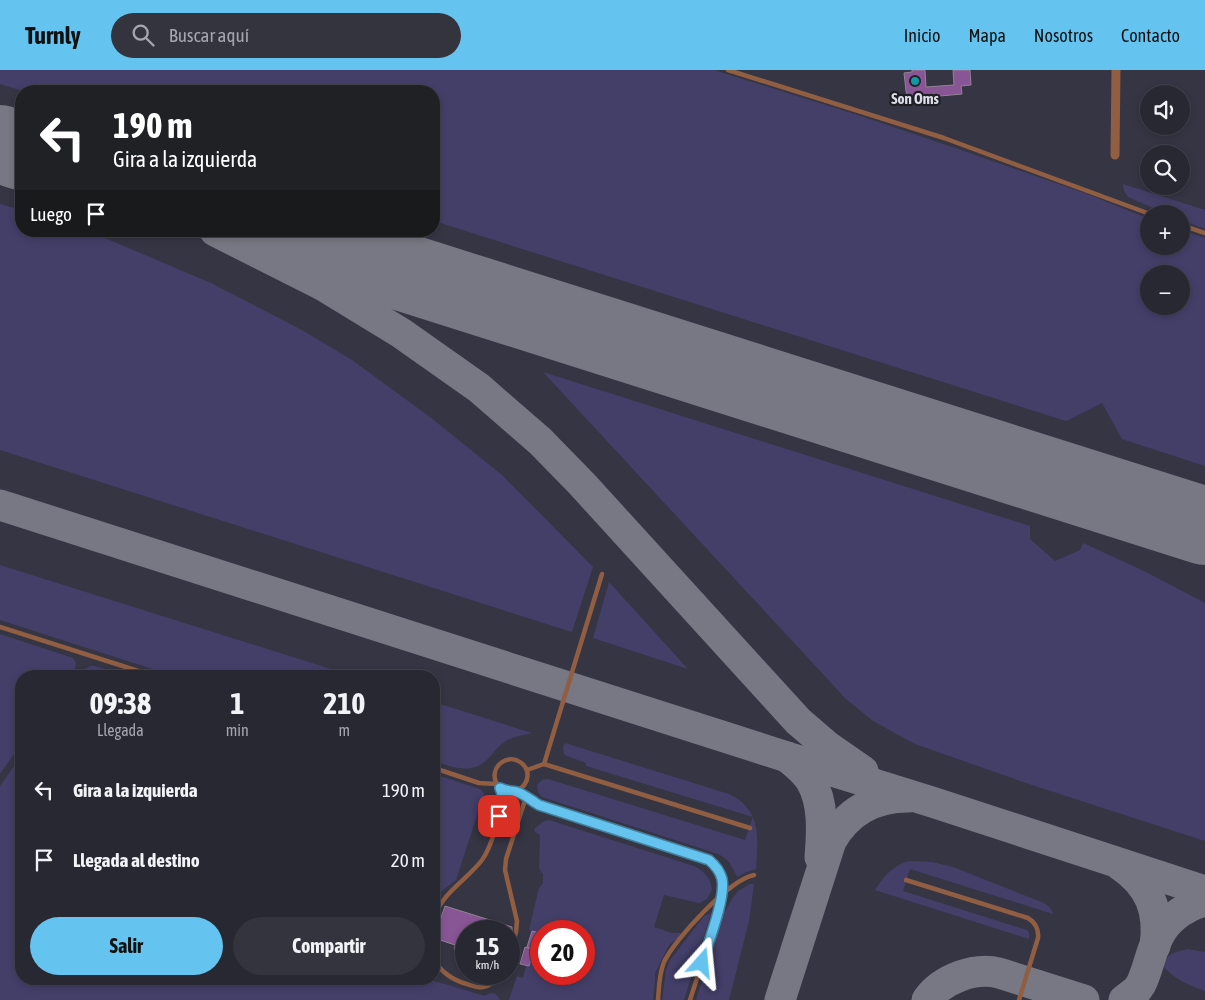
<!DOCTYPE html>
<html lang="es">
<head>
<meta charset="utf-8">
<style>
	body { margin:0; font-family:"Asap Condensed",sans-serif; background:#34343f; color:#f1f3f6; height:100vh; display:flex; flex-direction:column; font-size:19px; white-space:nowrap }
	* { box-sizing:border-box; margin:0 }
	p { font-size:16px; color:#a5a6ac }
	.icon { flex:none; width:28px; height:28px; fill:none; stroke:currentColor; stroke-width:2; stroke-linecap:round; stroke-linejoin:round }
	.map { position:relative; flex:1; overflow:hidden }
	.sheet { position:absolute; left:15px; top:600px; width:425px; height:315px; display:flex; flex-direction:column; background:#282833; border-radius:20px; box-shadow:0 2px 8px #0003,0 0 0 1px #44444e }
	.sheet>* { flex:none }
	.top-card { position:absolute; left:15px; top:15px; width:425px; height:152px; border-radius:20px; box-shadow:0 2px 8px #0003,0 0 0 1px #44444e; background:#202124; color:#fff; overflow:hidden }
	.buttons { position:absolute; left:1140px; top:15px; display:grid; gap:10px }
	.buttons a { display:grid; place-items:center; width:50px; height:50px; border-radius:50%; background:#282833; box-shadow:0 2px 8px #0003,0 0 0 1px #44444e; font-size:25px }
	.speed { position:absolute; left:455px; top:850px; display:flex; gap:10px; font-size:25px; font-weight:700; text-align:center }
	.speed>* { display:grid; place-content:center; width:65px; height:65px; border-radius:50%; background:#282833; box-shadow:0 2px 8px #0003,0 0 0 1px #44444e; line-height:1 }
	.speed small { font-size:12px; font-weight:400 }
	.speed .limit { border:8px solid #d22; background:#fff; color:#111 }
	.pin { position:absolute; display:grid; place-items:center; width:42px; height:42px; color:#fff; margin:-21px; border-radius:10px; box-shadow:0 2px 8px #0006 }
	.me { position:absolute; width:55px; margin:-28px; rotate:18deg; stroke-linejoin:round; filter:drop-shadow(0 0 4px #0008) }
	.turn { display:flex; align-items:center; gap:18px; height:105px; padding:0 15px; font-size:22px }
	.turn .icon { width:65px; height:65px; stroke-width:2.5 }
	.turn b { display:block; font-size:35px; line-height:42px }
	.then { display:flex; align-items:center; height:48px; padding:0 15px; background:#0003; gap:10px; font-size:19px }
	.eta { display:flex; justify-content:space-evenly; align-items:center; height:85px; text-align:center }
	.eta b { font-size:30px; font-weight:700; line-height:35px }
	.cta { display:flex; gap:10px; margin-top:auto; padding:10px 15px }
	.cta a { flex:1; height:58px; border-radius:30px; background:#65c4ef; color:#111; font-size:20px; font-weight:700; line-height:58px; text-align:center }
	.cta a+a { background:#34343f; color:#f1f3f6 }
	ul { padding:0; list-style:none }
	li { display:flex; align-items:center; gap:15px; height:70px; padding:0 15px }
	li div { flex:1 }
	li b { display:block; font-size:19px }
	li em { font-style:normal }
	header { display:flex; align-items:center; gap:30px; box-sizing:border-box; height:70px; padding:0 25px; background:#65c4ef; color:#111 }
	header strong { font-size:24px }
	nav { display:flex; gap:28px; margin-inline-start:auto; font-size:18px }
	.search { width:350px; height:45px; background:#34343f; display:flex; align-items:center; gap:12px; box-sizing:border-box; padding:0 18px; border-radius:28px; color:#a5a6ac; font-size:19px }
	.map>svg:first-child { display:block }
	.green { fill:#433f69; fill-rule:evenodd }
	.lines { fill:none; stroke-linecap:round; stroke-linejoin:round }
	.taxiway { stroke:#787884; stroke-width:31 }
	.runway { stroke:#787884; stroke-width:78 }
	.building { fill:#885595; stroke:#908593 }
	.service { stroke:#915e42; stroke-width:4.5 }
	.minor { stroke:#915e42; stroke-width:9 }
	.route-casing { stroke:#427f9b; stroke-width:12 }
	.route { stroke:#65c4ef; stroke-width:9 }
	.culture-dot { fill:#0f9aa8; stroke:#1e1e24; stroke-width:2 }
	.labels { text-anchor:middle; dominant-baseline:central; stroke-width:4.5; stroke-linejoin:round; paint-order:stroke }
	.poi-label { font-size:15px; font-weight:bold; fill:#dddde7; stroke:#1e1e24 }
</style>
</head>
<body>
<header>
<strong>Turnly</strong>
<div class="search"><svg class="icon" aria-label="search" viewBox="0 0 24 24"><circle cx="10" cy="10" r="6"/><path d="M15 15l6 6"/></svg>Buscar aquí</div>
<nav><a>Inicio</a><a>Mapa</a><a>Nosotros</a><a>Contacto</a></nav>
</header>
<div class="map">
<svg width="1205" height="930" viewBox="0 0 1205 930">
	<rect width="100%" height="100%" fill="#363544"/>
	<g class="green">
		<path d="M 0,0 L 714,0 L 864,47 L 958,79 L 1090,125 L 1149,149 L 1149,176 L 1181,176 L 1181,160 L 1205,168 L 1205,396 L 1122,369 L 1102,333 L 1066,351 L 434,151 L 434,21 L 23,21 L 0,14 ZM 1149,204 L 1181,204 L 1181,236 L 1149,236 Z"/>
		<path d="M 1123,114 L 1205,140 L 1205,159 L 1181,150 L 1181,144 L 1167,144 L 1128,127 L 1124,121 Z"/>
		<path d="M 0,134 L 21,140 L 21,161 L 86,161 L 105,168 L 211,213 L 302,260 L 352,290 L 430,347 L 502,405 L 593,497 L 572,562 L 0,380 Z"/>
		<path d="M 543,302 L 1030,456 L 1030,469 L 1055,491 L 1080,480 L 1083,473 L 1144,501 L 1205,533 L 1205,771 L 1032,715 L 915,674 L 873,651 L 846,629 Z"/>
		<path d="M 0,495 L 353,606 L 174,606 L 0,550 Z"/>
		<path d="M 609,512 L 688,599 L 593,568 Z"/>
		<path d="M 0,564 L 73,588 C 79,595 74,600 70,606 L 21,606 L 21,674 L 0,704 Z"/>
		<path d="M 90,596 L 95,596 L 129,606 L 79,606 L 85,599 Z"/>
		<path d="M 434,632 L 532,663 C 522,666 512,666 503,673 C 495,679 491,687 483,693 C 469,704 449,696 434,691 Z"/>
		<path d="M 565,673 L 729,724 C 762,740 758,767 756,799 L 749,801 L 737,807 C 732,796 729,789 718,784 L 542,727 L 538,722 L 537,715 L 542,710 L 548,709 L 745,770 L 753,747 L 586,696 L 586,693 L 567,686 L 564,684 L 563,677 Z"/>
		<path d="M 21,686 L 21,909 L 428,909 L 485,926 C 491,921 497,923 500,930 L 0,930 L 0,716 Z"/>
		<path d="M 434,704 L 480,719 L 483,722 L 484,724 L 456,810 L 437,825 L 434,831 Z"/>
		<path d="M 549,750 L 694,796 C 704,801 711,808 712,820 L 707,829 L 699,833 L 664,825 L 654,857 L 672,863 L 681,863 L 678,868 L 669,875 L 655,903 L 655,910 L 653,930 L 509,930 L 517,906 L 523,908 L 526,896 L 529,896 L 540,864 L 529,860 L 539,818 L 543,813 L 543,804 L 541,802 L 539,797 L 540,765 L 535,762 L 534,759 L 544,751 ZM 541,861 L 584,861 L 584,904 L 541,904 Z"/>
		<path d="M 909,791 L 932,792 L 953,797 L 1044,833 C 1048,836 1052,839 1053,844 L 910,799 L 903,821 L 1027,860 L 1029,863 L 1029,869 L 875,820 C 884,806 892,796 909,791 Z"/>
		<path d="M 750,814 L 754,814 L 749,851 L 729,930 L 696,930 L 724,843 L 732,829 L 738,821 Z"/>
		<path d="M 711,843 L 684,930 L 662,930 L 666,900 L 670,890 L 704,846 Z"/>
		<path d="M 1187,879 L 1205,882 L 1205,921 C 1187,914 1177,911 1164,897 C 1166,882 1175,883 1187,879 Z"/>
	</g>
	<g class="lines">
		<g class="taxiway">
			<path d="M 0,77 L 21,84"/>
			<path d="M 215,161 L 324,216 L 401,263 L 479,318 L 540,371 L 582,414 L 798,651 L 827,676 L 863,701"/>
			<path d="M 1060,410 L 1155,449 L 1205,475"/>
			<path d="M 0,435 L 787,687 L 932,732 L 1205,821"/>
			<path d="M 787,687 C 796,694 805,701 811,711 C 824,733 822,763 820,787"/>
			<path d="M 1120,795 C 1150,815 1160,841 1155,876"/>
			<path d="M 780,930 L 831,771 C 848,741 874,727 908,727"/>
			<path d="M 927,930 C 942,909 974,897 999,903 L 1084,930"/>
			<path d="M 1124,930 L 1137,920 L 1141,914 C 1149,898 1151,878 1161,862 C 1170,847 1188,835 1205,831"/>
		</g>
		<g class="runway">
			<path d="M 0,74 L 21,81"/>
			<path d="M 274,161 L 1205,456"/>
		</g>
	</g>
	<g class="building">
		<path d="M 912,0 L 925,0 L 926,17 L 954,15 L 953,0 L 970,0 L 971,15 L 961,16 L 962,24 L 907,29 L 904,3 L 912,2 Z"/>
		<path d="M 445,836 L 512,857 L 512,861 L 466,861 L 466,883 L 454,879 L 455,875 L 434,868 Z"/>
		<path d="M 532,861 L 540,863 L 535,880 L 527,877 Z"/>
		<path d="M 525,877 L 534,880 L 529,896 L 520,894 Z"/>
	</g>
	<g class="lines">
		<g class="service">
			<path d="M 728,0 L 944,68 L 1150,144"/>
			<path d="M 1181,155 L 1205,163"/>
			<path d="M 0,557 L 154,606"/>
			<path d="M 544,694 L 602,504"/>
			<path d="M 434,698 L 479,713 L 497,714"/>
			<path d="M 527,700 L 544,694 L 750,758"/>
			<path d="M 516,721 L 539,735 L 704,788 C 726,797 724,817 720,837 L 690,930"/>
			<path d="M 906,810 L 1028,848 C 1036,853 1039,859 1038,868 L 1019,930"/>
			<path d="M 434,849 C 441,823 466,811 482,790 C 491,778 494,762 499,748 C 500,742 505,735 504,729 C 504,721 496,716 495,709 C 492,695 508,684 520,692 C 538,704 521,731 500,718"/>
			<path d="M 509,887 L 516,862 L 517,851 L 505,800 L 506,789 L 526,727"/>
			<path d="M 434,890 C 442,903 452,910 467,914 C 472,916 478,918 483,917 C 490,916 497,910 502,904"/>
			<path d="M 658,930 C 659,917 659,904 664,892 C 675,869 729,810 754,805"/>
		</g>
		<path class="minor" d="M 1115,85 L 1116,0"/>
	</g>
	<g class="lines">
		<defs>
			<path id="route" d="M 499,746 L 504,730 L 500,718 C 507,722 510,720 517,722 C 524,724 532,731 539,735 L 709,790 C 715,795 720,801 722,809 C 726,828 708,873 702,893"/>
		</defs>
		<use href="#route" class="route-casing"/>
		<use href="#route" class="route"/>
	</g>
	<circle class="culture-dot" cx="915" cy="11" r="5"/>
	<g class="labels">
		<g class="poi-label">
			<text x="915" y="28">Son Oms</text>
		</g>
	</g>
</svg>
<div class="buttons">
<a><svg class="icon" aria-label="sound" viewBox="0 0 24 24"><path d="M4 9h4l5-4v14l-5-4H4zM17 9q2 3 0 6"/></svg></a>
<a><svg class="icon" aria-label="search" viewBox="0 0 24 24"><circle cx="10" cy="10" r="6"/><path d="M15 15l6 6"/></svg></a>
<a>+</a>
<a>−</a>
</div>
<div class="speed"><div>15<small>km/h</small></div><div class="limit">20</div></div>
<div class="pin" style="left:499px;top:746px;background:#d93025"><svg class="icon" aria-label="arrive" viewBox="0 0 24 24"><path d="M6 21V4h12l-3 4 3 4H6"/></svg></div>
<svg class="me" style="left:702px;top:893px" viewBox="-20 -20 40 40"><path d="M0-17L14 15 0 8-14 15z" fill="#65c4ef" stroke="#fff" stroke-width="4"/></svg>
<div class="top-card">
<div class="turn"><svg class="icon" aria-label="left" viewBox="0 0 24 24"><path d="M17 20v-9H6M10 6l-5 5 5 5"/></svg><div><b>190 m</b>Gira a la izquierda</div></div>
<div class="then">Luego<svg class="icon" aria-label="arrive" viewBox="0 0 24 24"><path d="M6 21V4h12l-3 4 3 4H6"/></svg></div>
</div>
<section class="sheet">
<div class="eta">
<div><b>09:38</b><p>Llegada</p></div>
<div><b>1</b><p>min</p></div>
<div><b>210</b><p>m</p></div>
</div>
<ul>
<li><svg class="icon" aria-label="left" viewBox="0 0 24 24"><path d="M17 20v-9H6M10 6l-5 5 5 5"/></svg><div><b>Gira a la izquierda</b></div><em>190 m</em></li>
<li><svg class="icon" aria-label="arrive" viewBox="0 0 24 24"><path d="M6 21V4h12l-3 4 3 4H6"/></svg><div><b>Llegada al destino</b></div><em>20 m</em></li>
</ul>
<div class="cta"><a>Salir</a><a>Compartir</a></div>
</section>
</div>
</body>
</html>
